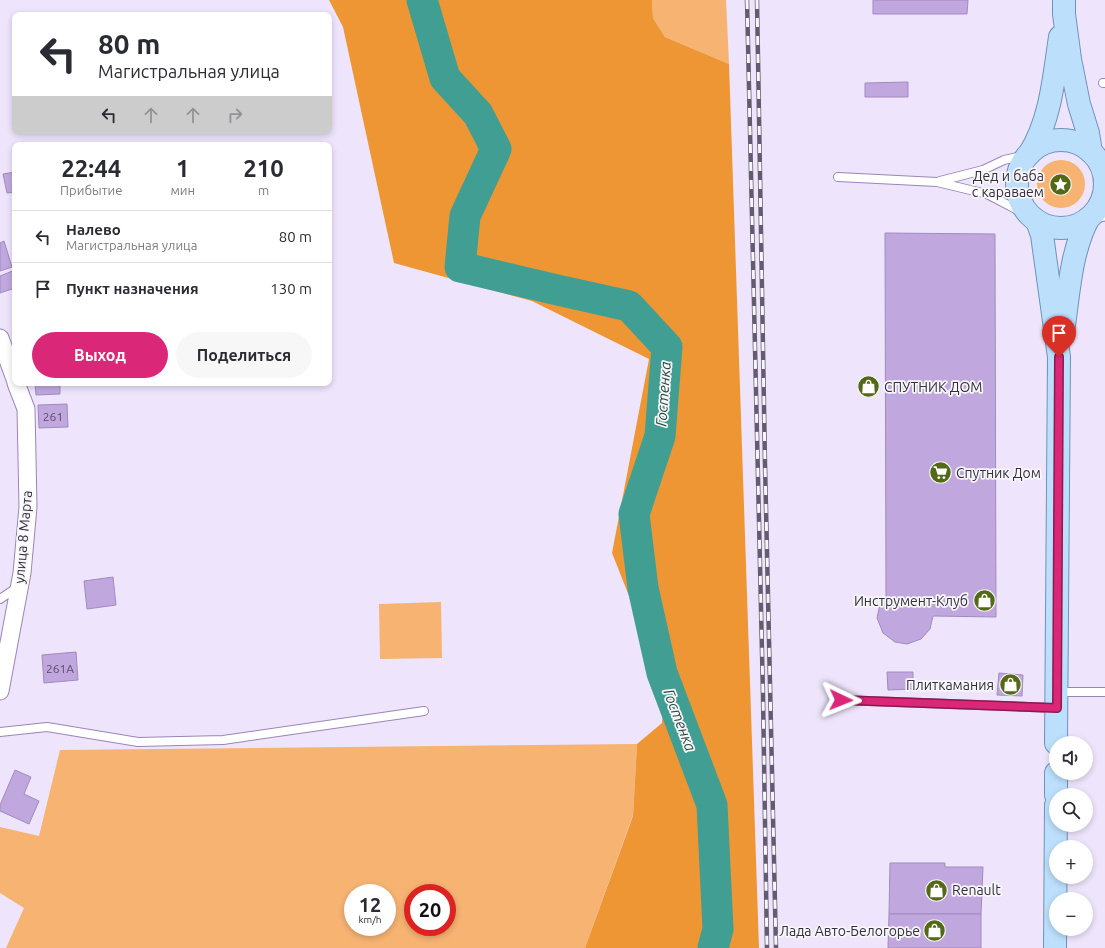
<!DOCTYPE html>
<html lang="ru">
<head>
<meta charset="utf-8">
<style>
	body { margin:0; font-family:Ubuntu,sans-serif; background:#f7f7f7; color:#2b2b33; height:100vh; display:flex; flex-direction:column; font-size:15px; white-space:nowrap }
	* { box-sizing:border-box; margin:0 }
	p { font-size:13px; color:#7c7c81 }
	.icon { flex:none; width:22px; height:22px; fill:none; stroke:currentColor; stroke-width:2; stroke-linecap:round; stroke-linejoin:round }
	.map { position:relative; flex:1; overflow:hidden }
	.drawer { position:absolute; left:12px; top:142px; width:320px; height:244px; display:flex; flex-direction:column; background:#fff; border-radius:8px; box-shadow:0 2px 6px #0003 }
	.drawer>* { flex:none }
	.banner { position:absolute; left:12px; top:12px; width:320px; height:122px; border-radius:8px; box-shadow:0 2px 6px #0003; background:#fff; color:#2b2b33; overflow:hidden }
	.buttons { position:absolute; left:1049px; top:736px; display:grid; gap:8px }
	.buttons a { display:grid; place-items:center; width:44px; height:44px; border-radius:50%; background:#fff; box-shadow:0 2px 6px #0003; font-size:20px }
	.speed { position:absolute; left:344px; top:884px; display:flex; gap:8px; font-size:20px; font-weight:700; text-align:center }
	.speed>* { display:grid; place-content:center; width:52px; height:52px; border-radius:50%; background:#fff; box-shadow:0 2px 6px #0003; line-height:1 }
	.speed small { font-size:10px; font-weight:400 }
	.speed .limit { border:6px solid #d22; background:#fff; color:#111 }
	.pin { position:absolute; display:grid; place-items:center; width:34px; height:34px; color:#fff; margin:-41px -17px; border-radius:50% 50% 50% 0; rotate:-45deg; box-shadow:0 0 4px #0007 }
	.pin .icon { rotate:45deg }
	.me { position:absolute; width:44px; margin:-22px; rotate:92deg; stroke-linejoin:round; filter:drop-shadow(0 0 3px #0008) }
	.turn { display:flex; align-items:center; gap:14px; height:84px; padding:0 20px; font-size:18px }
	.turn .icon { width:52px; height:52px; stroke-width:2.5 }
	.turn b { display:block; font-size:28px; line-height:34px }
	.lanes { display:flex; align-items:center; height:38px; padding:0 20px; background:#0003; justify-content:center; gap:20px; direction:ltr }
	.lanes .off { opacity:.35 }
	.eta { display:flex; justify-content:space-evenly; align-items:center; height:68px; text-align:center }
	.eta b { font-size:24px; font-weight:600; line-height:28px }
	.primary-button { display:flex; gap:8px; margin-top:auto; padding:8px 20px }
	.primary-button a { flex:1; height:46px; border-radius:24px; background:#db2777; color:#fff; font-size:16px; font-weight:600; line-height:46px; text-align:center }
	.primary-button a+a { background:#f7f7f7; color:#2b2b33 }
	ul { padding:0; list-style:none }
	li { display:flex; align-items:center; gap:12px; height:52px; padding:0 20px; border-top:1px solid #e1e1e2 }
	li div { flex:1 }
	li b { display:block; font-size:15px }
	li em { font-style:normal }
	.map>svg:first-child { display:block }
	.green { fill:#f6b372; fill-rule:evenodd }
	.forest { fill:#ee9634 }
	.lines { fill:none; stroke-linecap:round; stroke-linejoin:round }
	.river { stroke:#409e92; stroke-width:31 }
	.building { fill:#c0a8df; stroke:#a18abf }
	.lane-casing { stroke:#9b84b9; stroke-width:10 }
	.street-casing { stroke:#9b84b9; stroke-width:19 }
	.primary-casing { stroke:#7092b9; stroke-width:24 }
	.lane { stroke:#fff; stroke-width:8 }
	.street { stroke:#fff; stroke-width:17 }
	.primary { stroke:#bcdffb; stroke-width:22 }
	.rail-casing { stroke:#645b71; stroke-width:4.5 }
	.rail { stroke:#f7f7f7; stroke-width:3; stroke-dasharray:9; stroke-linecap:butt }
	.route-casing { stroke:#8e194d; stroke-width:10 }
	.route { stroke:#db2777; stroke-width:7 }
	.labels { text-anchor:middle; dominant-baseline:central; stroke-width:3.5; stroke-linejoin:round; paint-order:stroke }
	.number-label { font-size:12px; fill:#584c6a }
	.poi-label { font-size:14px; fill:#362d43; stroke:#f7f7f7; text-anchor:end }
	.street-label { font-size:14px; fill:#362d43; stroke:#f7f7f7 }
	.water-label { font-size:15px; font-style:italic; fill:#2c4a45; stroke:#f7f7f7 }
</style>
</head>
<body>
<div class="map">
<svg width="1105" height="948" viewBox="0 0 1105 948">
	<rect width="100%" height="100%" fill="#eee5fc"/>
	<g class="green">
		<path d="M 652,0 L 726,0 L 729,64 L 665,37 L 653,18 Z"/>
		<circle cx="1061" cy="184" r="24"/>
		<path d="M 441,602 L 442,658 L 380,659 L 379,604 Z"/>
		<path d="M 637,744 L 633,815 L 585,948 L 6,948 L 24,908 L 0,893 L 0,827 L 39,836 L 60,750 ZM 353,893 L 387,893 L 387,927 L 353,927 ZM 413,893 L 447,893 L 447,927 L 413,927 Z"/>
	</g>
	<path class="forest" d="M 329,0 L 652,0 L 653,18 L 665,37 L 729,64 L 759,948 L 585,948 L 633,816 L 637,744 L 662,723 L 665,687 L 612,553 L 649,359 L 532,301 L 394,263 L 343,27 Z"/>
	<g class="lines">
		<path class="river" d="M 422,0 L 445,78 L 478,114 L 496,149 L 465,216 L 460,267 L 553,289 L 629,306 L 667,347 L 660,436 L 634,514 L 643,588 L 662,673 L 712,805 L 718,929 L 713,948"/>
	</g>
	<g class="building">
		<path d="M 873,0 L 968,0 L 967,14 L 873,14 Z"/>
		<path d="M 908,82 L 908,97 L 865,97 L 865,83 Z"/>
		<path d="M 15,172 L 15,192 L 7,193 L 3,174 Z"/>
		<path d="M 885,233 L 995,234 L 996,617 L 933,616 L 930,629 L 921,639 L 907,644 L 895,642 L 883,633 L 877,618 L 880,604 L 886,596 Z"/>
		<path d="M 4,241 L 12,267 L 0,271 L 0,243 Z"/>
		<path d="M 15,270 L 15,288 L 0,293 L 0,276 Z"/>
		<path d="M 35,383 L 60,383 L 60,394 L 36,395 Z"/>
		<path d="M 67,404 L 68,427 L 39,428 L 38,405 Z"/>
		<path d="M 113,577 L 116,605 L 87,609 L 84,581 Z"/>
		<path d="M 76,652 L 78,680 L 44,683 L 42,655 Z"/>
		<path d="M 887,672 L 913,672 L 913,689 L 888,690 Z"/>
		<path d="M 999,673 L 1023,675 L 1022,696 L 997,695 Z"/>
		<path d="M 15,770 L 31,777 L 24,794 L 39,801 L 29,824 L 0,811 L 0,805 Z"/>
		<path d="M 890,863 L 945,863 L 945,867 L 983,867 L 981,914 L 889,914 Z"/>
		<path d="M 889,914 L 981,914 L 981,948 L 888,948 Z"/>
	</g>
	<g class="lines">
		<defs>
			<g id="lane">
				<path d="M 1103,83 L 1105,83"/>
				<path d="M 838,177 L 937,182 L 987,194 L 1031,217"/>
				<path d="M 940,181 L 983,170 L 1004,160 L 1030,154"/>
				<path d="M 0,599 L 18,587"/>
				<path d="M 1057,692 L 1105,692"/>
				<path d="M 841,700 L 1056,708"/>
				<path d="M 0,732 L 47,727 L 138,742 L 223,740 L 424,711"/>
			</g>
			<g id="street">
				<path d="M 1094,155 L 1105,161"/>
				<path d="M 1093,214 L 1105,212"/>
				<path d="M 0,338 L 15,379"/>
				<path d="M 0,691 L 22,573 L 28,507 L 26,409 L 16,383"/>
			</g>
			<g id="primary">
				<path d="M 1064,0 L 1064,14 L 1070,59 L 1079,104 L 1088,133 L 1091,152"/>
				<circle cx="1061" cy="184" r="44"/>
				<path d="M 1030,153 C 1051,119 1054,76 1060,37"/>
				<path d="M 1037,221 L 1042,235 L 1059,357 L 1056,743"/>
				<path d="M 1063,332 C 1069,294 1070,254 1088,219"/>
				<path d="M 1056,795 L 1056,773"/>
				<path d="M 1055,948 L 1056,805"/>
			</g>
		</defs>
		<use href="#lane" class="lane-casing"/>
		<use href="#street" class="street-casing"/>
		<use href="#primary" class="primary-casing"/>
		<use href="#lane" class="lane"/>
		<use href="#street" class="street"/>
		<use href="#primary" class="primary"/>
		<defs>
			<g id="rail">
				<path d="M 747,0 L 763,695 L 767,948"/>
				<path d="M 757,0 L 765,464 L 776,948"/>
			</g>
		</defs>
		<use href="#rail" class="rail-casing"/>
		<use href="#rail" class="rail"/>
	</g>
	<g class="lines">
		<defs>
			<path id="route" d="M 841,700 L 1057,708 L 1059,357"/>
		</defs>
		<use href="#route" class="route-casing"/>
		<use href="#route" class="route"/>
	</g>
	<defs>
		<symbol id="sight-disc" viewBox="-11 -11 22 22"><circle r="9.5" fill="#536918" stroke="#f7f7f7"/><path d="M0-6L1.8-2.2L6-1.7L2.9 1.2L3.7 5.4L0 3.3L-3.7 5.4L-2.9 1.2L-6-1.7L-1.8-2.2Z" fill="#fff"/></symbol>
		<symbol id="shop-disc" viewBox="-11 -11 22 22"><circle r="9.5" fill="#536918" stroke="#f7f7f7"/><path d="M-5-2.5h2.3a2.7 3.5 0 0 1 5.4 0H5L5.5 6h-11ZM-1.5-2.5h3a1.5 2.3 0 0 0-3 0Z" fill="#fff"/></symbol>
		<symbol id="supermarket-disc" viewBox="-11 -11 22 22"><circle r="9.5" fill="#536918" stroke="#f7f7f7"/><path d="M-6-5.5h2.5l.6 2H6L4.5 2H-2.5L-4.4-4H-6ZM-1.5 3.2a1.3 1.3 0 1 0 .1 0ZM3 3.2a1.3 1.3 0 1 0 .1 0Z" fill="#fff"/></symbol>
	</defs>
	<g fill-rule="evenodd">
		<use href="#sight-disc" x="1048" y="172" width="25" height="25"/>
		<use href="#shop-disc" x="856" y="374" width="25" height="25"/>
		<use href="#supermarket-disc" x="928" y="460" width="25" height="25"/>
		<use href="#shop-disc" x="972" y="588" width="25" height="25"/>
		<use href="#shop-disc" x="998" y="672" width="25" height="25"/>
		<use href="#shop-disc" x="924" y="878" width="25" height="25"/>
		<use href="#shop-disc" x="922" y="918" width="25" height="25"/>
	</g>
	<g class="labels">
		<g class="number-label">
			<text x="53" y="416">261</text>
			<text x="60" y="668">261А</text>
		</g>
		<g class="poi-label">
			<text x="1044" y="176">Дед и баба<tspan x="1044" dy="16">с караваем</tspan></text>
			<text x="884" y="387" text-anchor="start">СПУТНИК ДОМ</text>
			<text x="956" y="473" text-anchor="start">Спутник Дом</text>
			<text x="968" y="601">Инструмент-Клуб</text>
			<text x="994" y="685">Плиткамания</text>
			<text x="952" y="890" text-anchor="start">Renault</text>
			<text x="920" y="931">Лада Авто-Белогорье</text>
		</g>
		<g class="street-label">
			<text transform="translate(23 537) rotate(-85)">улица 8 Марта</text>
		</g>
		<g class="water-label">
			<text transform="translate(663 394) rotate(-86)">Гостенка</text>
			<text transform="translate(680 720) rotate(69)">Гостенка</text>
		</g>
	</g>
</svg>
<div class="buttons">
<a><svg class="icon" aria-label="sound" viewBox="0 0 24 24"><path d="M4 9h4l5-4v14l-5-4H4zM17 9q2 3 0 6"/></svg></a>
<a><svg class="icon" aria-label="search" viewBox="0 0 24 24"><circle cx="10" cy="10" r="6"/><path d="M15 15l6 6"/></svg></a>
<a>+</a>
<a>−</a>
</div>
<div class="speed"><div>12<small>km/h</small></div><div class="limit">20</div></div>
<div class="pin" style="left:1059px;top:357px;background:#d93025"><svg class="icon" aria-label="arrive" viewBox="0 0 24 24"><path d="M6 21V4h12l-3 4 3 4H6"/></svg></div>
<svg class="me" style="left:841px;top:700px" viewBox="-20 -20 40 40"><path d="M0-17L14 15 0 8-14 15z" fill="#db2777" stroke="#fff" stroke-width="4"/></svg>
<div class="banner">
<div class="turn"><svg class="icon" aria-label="left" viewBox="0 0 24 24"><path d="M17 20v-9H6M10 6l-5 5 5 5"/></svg><div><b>80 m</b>Магистральная улица</div></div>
<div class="lanes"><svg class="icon" aria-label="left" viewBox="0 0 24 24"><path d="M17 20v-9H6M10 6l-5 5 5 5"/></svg><svg class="icon off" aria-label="ahead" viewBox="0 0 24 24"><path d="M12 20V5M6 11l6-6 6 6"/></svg><svg class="icon off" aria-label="ahead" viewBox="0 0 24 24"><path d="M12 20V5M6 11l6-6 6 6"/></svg><svg class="icon off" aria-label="right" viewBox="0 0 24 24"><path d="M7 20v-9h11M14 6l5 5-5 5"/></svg></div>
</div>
<section class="drawer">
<div class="eta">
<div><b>22:44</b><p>Прибытие</p></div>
<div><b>1</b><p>мин</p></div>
<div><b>210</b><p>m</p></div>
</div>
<ul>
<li><svg class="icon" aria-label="left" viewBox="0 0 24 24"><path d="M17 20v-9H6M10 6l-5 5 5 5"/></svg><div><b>Налево</b><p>Магистральная улица</p></div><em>80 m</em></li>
<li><svg class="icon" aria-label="arrive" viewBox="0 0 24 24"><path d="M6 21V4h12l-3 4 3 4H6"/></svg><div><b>Пункт назначения</b></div><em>130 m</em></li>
</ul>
<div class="primary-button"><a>Выход</a><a>Поделиться</a></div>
</section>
</div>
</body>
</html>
